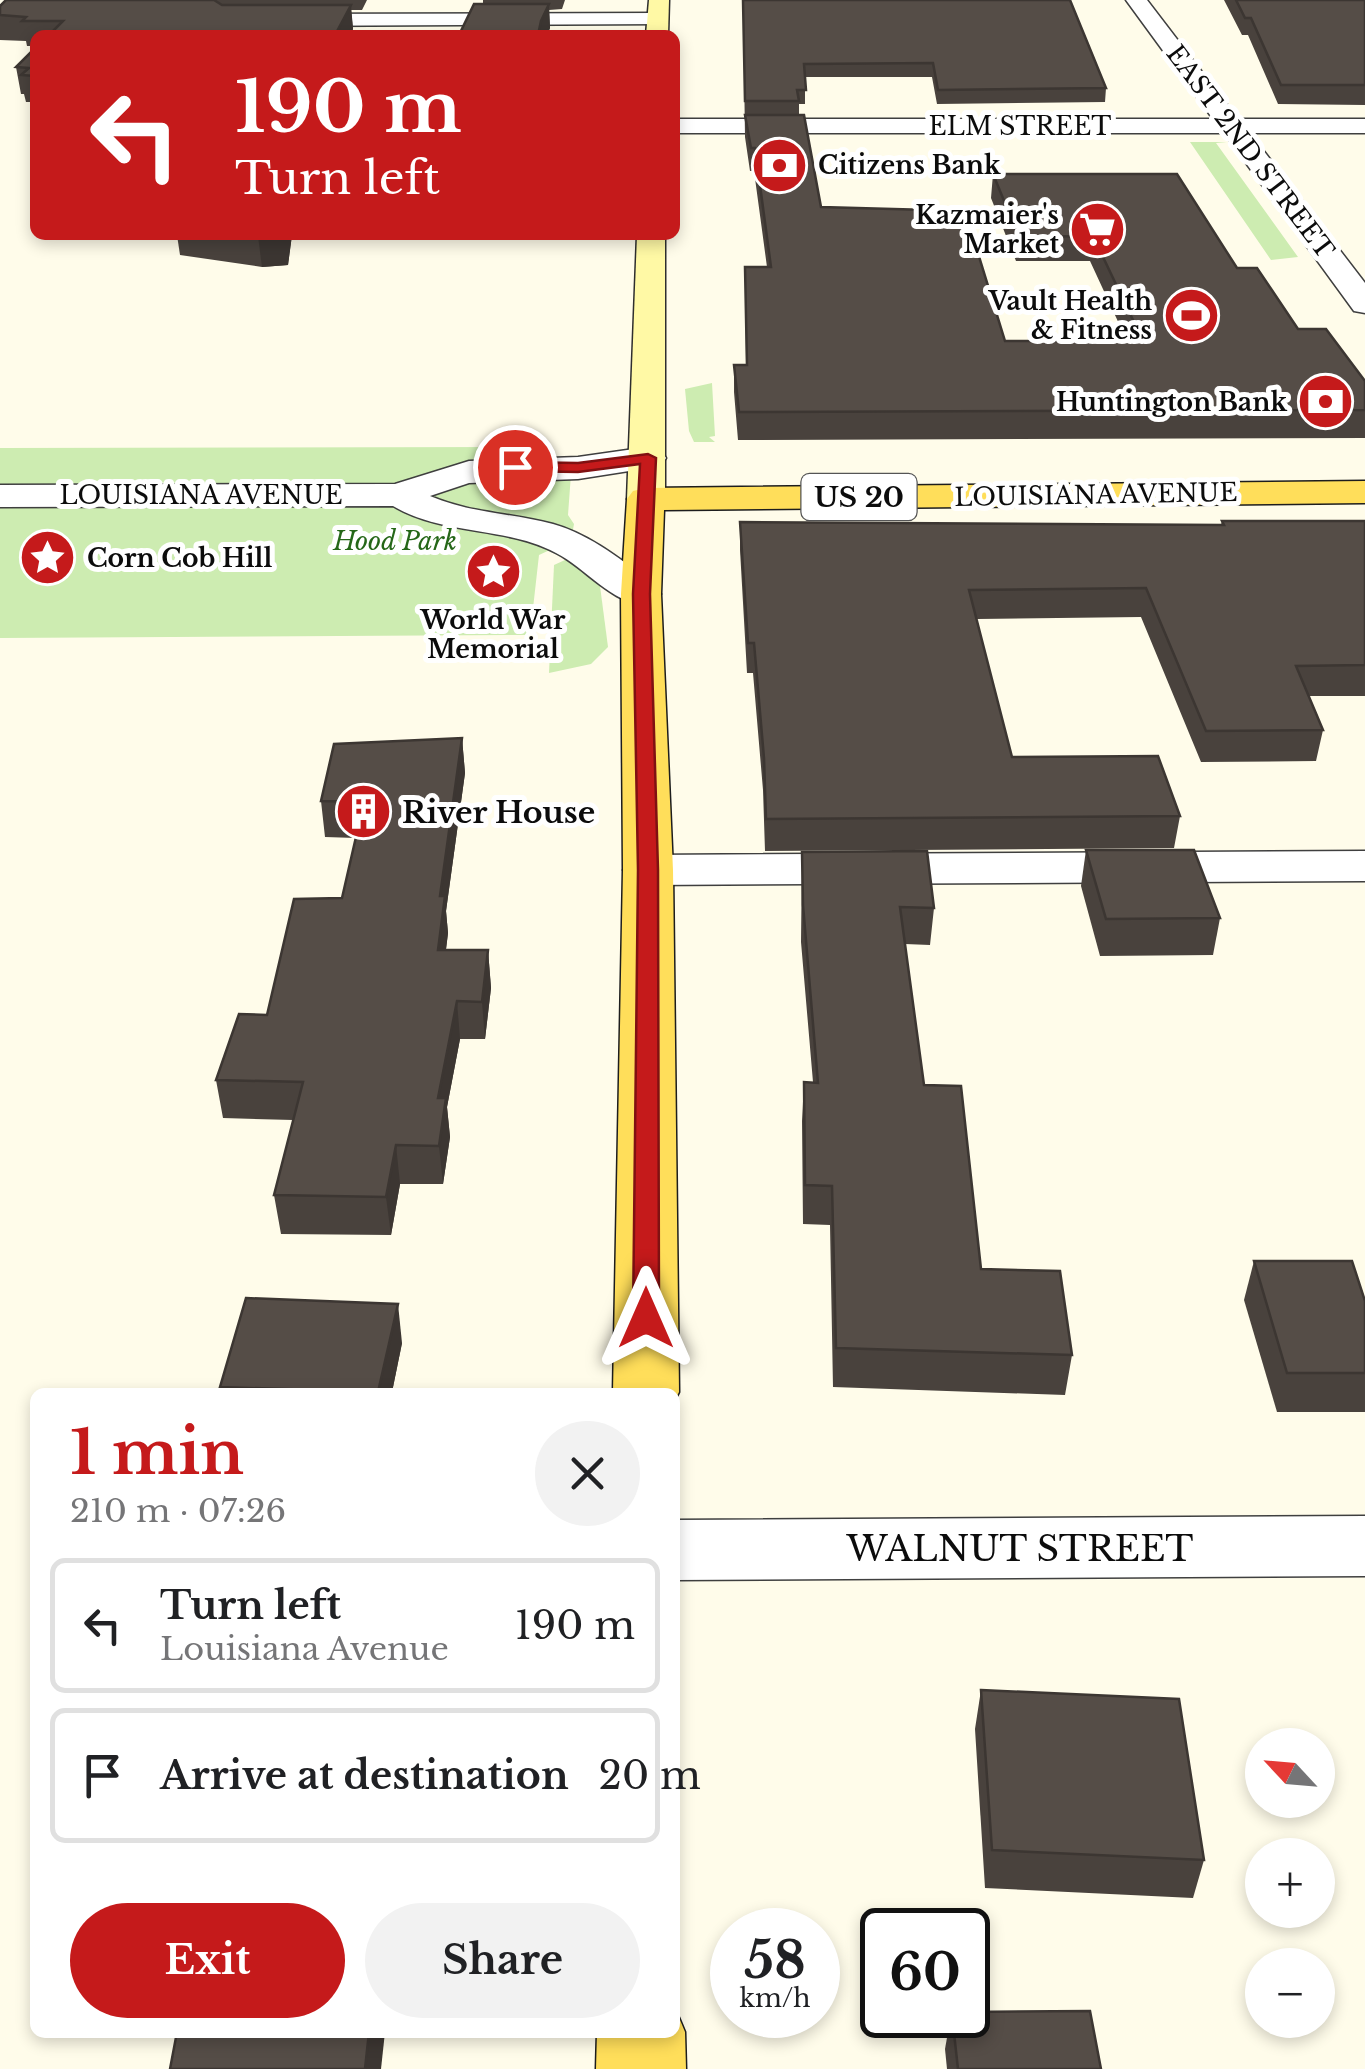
<!DOCTYPE html>
<html lang="en">
<head>
<meta charset="utf-8">
<style>
	body { margin:0; font-family:"Libre Baskerville",serif; background:#f2f2f2; color:#202124; height:100vh; display:flex; flex-direction:column; font-size:38px; white-space:nowrap }
	* { box-sizing:border-box; margin:0 }
	p { font-size:32px; color:#757577 }
	.icon { flex:none; width:55px; height:55px; fill:none; stroke:currentColor; stroke-width:2; stroke-linecap:round; stroke-linejoin:round }
	.map { position:relative; flex:1; overflow:hidden }
	.side { position:absolute; left:30px; top:1388px; width:650px; height:650px; display:flex; flex-direction:column; background:#fff; border-radius:15px; box-shadow:0 5px 15px #0003 }
	.side>* { flex:none }
	.hud { position:absolute; left:30px; top:30px; width:650px; height:210px; border-radius:15px; box-shadow:0 5px 15px #0003; background:#c51a1b; color:#fff; overflow:hidden }
	.needle { width:65px; rotate:296deg }
	.tools { position:absolute; left:1245px; top:1728px; display:grid; gap:20px }
	.tools a { display:grid; place-items:center; width:90px; height:90px; border-radius:50%; background:#fff; box-shadow:0 5px 15px #0003; font-size:50px }
	.speed { position:absolute; left:710px; top:1908px; display:flex; gap:20px; font-size:50px; font-weight:700; text-align:center }
	.speed>* { display:grid; place-content:center; width:130px; height:130px; border-radius:50%; background:#fff; box-shadow:0 5px 15px #0003; line-height:1 }
	.speed small { font-size:25px; font-weight:400 }
	.speed .limit { border:5px solid #111; border-radius:15px; background:#fff; color:#111 }
	.pin { position:absolute; display:grid; place-items:center; width:85px; height:85px; color:#fff; margin:-42px; border:5px solid #fff; border-radius:50%; box-shadow:0 2px 10px #0007 }
	.me { position:absolute; width:110px; margin:-55px; rotate:0deg; stroke-linejoin:round; filter:drop-shadow(0 0 8px #0008) }
	.turn { display:flex; align-items:center; gap:35px; height:210px; padding:0 40px; font-size:45px }
	.turn .icon { width:130px; height:130px; stroke-width:2.5 }
	.turn b { display:block; font-size:70px; line-height:85px }
	.round { display:grid; place-items:center; flex:none; width:105px; height:105px; border-radius:52px; background:#f2f2f2 }
	.overview { display:flex; align-items:center; justify-content:space-between; height:170px; padding:0 40px }
	h1 { font-size:60px; font-weight:700; line-height:75px; color:#c51a1b }
	.action { display:flex; gap:20px; margin-top:auto; padding:20px 40px }
	.action a { flex:1; height:115px; border-radius:60px; background:#c51a1b; color:#fff; font-size:40px; font-weight:700; line-height:115px; text-align:center }
	.action a+a { background:#f2f2f2; color:#202124 }
	ul { padding:0; list-style:none }
	li { display:flex; align-items:center; gap:30px; height:135px; margin:0 20px 15px; padding:0 20px; border:5px solid #e0e0e0; border-radius:15px }
	li div { flex:1 }
	li b { display:block; font-size:38px }
	li em { font-style:normal }
	.map>svg:first-child { display:block }
	.green { fill:#cdecb1 }
	.lines { fill:none; stroke-linecap:round; stroke-linejoin:round }
	.street-casing { stroke:#3f3f3f; stroke-width:3 }
	.secondary-casing { stroke:#2e2e2e; stroke-width:3 }
	.primary-casing { stroke:#1d1d1d; stroke-width:3 }
	.street { fill:#fff; fill-rule:evenodd }
	.secondary { fill:#fff9a5; fill-rule:evenodd }
	.primary { fill:#ffde5a; fill-rule:evenodd }
	.wall { fill:#49423d }
	.shaded-wall { fill:#3c3632 }
	.building { fill:#554d47; stroke:#3c3632; stroke-width:2.5 }
	.route { fill:#c51a1b; stroke:#801112; stroke-width:2.5 }
	.labels { text-anchor:middle; dominant-baseline:central; stroke-width:10; stroke-linejoin:round; paint-order:stroke }
	.far-street-label { font-size:25px; fill:#0c0c0c; stroke:#fff }
	.far-poi-label { font-size:25px; font-weight:bold; fill:#0c0c0c; stroke:#fff; text-anchor:end }
	.far-park-label { font-size:25px; font-style:italic; fill:#256718; stroke:#fff }
	.shield { fill:#fff; stroke:#555; stroke-width:2.5 }
	.shield-label { font-size:28px; font-weight:bold; fill:#0c0c0c }
	.poi-label { font-size:30px; font-weight:bold; fill:#0c0c0c; stroke:#fff; text-anchor:start }
	.near-street-label { font-size:35px; fill:#0c0c0c; stroke:#fff }
</style>
</head>
<body>
<div class="map">
<svg width="1365" height="2069" viewBox="0 0 1365 2069">
	<rect width="100%" height="100%" fill="#fffcea"/>
	<g class="green">
		<path d="M 1190,142 L 1227,142 L 1216,143 L 1298,257 L 1271,260 Z"/>
		<path d="M 712,383 L 715,436 L 709,437 L 715,442 L 694,442 L 689,431 L 685,389 Z"/>
		<path d="M 549,447 L 547,474 L 571,474 L 568,515 L 574,524 L 572,535 L 542,525 L 540,548 L 552,549 L 539,555 L 530,635 L 0,638 L 0,448 Z"/>
		<path d="M 576,555 L 600,586 L 608,647 L 591,664 L 549,673 L 554,565 Z"/>
	</g>
	<g class="lines">
		<defs>
			<g id="street">
				<path d="M 1126,0 L 1147,0 L 1238,119 L 1365,119 L 1365,133 L 1250,133 L 1365,283 L 1365,313 L 1354,311 L 1224,133 L 675,133 L 675,119 L 1213,119 Z"/>
				<path d="M 657,13 L 668,19 L 665,24 L 278,26 L 267,20 L 278,14 Z"/>
				<path d="M 648,447 L 661,450 L 666,458 L 661,466 L 578,479 L 469,483 L 430,496 C 469,513 512,513 553,524 C 592,535 624,562 655,585 L 661,594 L 655,603 C 618,612 588,569 556,553 C 505,526 444,536 393,506 L 0,507 L 0,485 L 395,484 L 469,461 L 578,457 Z"/>
				<path d="M 1365,851 L 1365,881 L 648,885 L 630,881 L 623,870 L 630,859 L 648,855 Z"/>
				<path d="M 1365,1516 L 1365,1576 L 675,1580 L 675,1520 Z"/>
			</g>
			<g id="secondary">
				<path d="M 649,0 L 669,0 L 668,35 L 646,35 Z"/>
				<path d="M 637,235 L 665,235 L 665,499 L 659,507 L 646,510 L 633,507 L 627,499 Z"/>
			</g>
			<g id="primary">
				<path d="M 1365,481 L 1365,503 L 664,510 L 661,594 L 673,870 L 679,1392 L 675,1400 L 675,1392 L 613,1392 L 623,870 L 621,594 L 627,499 L 633,491 L 646,488 Z"/>
				<path d="M 675,2008 L 685,2032 L 686,2069 L 596,2069 L 597,2032 L 675,2032 Z"/>
			</g>
		</defs>
		<use href="#street" class="street-casing"/>
		<use href="#secondary" class="secondary-casing"/>
		<use href="#primary" class="primary-casing"/>
		<use href="#street" class="street"/>
		<use href="#secondary" class="secondary"/>
		<use href="#primary" class="primary"/>
	</g>
	<g class="wall">
		<path d="M 6,0 L 367,0 L 362,10 L 351,10 L 353,29 L 350,35 L 35,35 L 35,46 L 27,46 L 26,41 L 0,40 L 0,6 Z"/>
		<path d="M 483,0 L 565,0 L 562,9 L 549,10 L 550,28 L 547,35 L 459,35 L 483,4 Z"/>
		<path d="M 743,0 L 1106,88 L 1105,102 L 937,104 L 932,77 L 805,77 L 805,104 L 799,104 L 799,115 L 821,207 L 1005,341 L 1127,341 L 1090,261 L 1016,261 L 991,198 L 993,174 L 1237,268 L 1298,329 L 1365,410 L 1365,438 L 738,440 L 734,392 L 734,365 L 746,365 L 745,267 L 767,267 L 754,171 L 750,171 L 745,137 Z"/>
		<path d="M 1224,0 L 1365,0 L 1365,105 L 1278,104 L 1248,35 L 1242,35 Z"/>
		<path d="M 35,48 L 35,102 L 26,102 L 24,94 L 21,94 L 16,67 Z"/>
		<path d="M 177,235 L 292,235 L 288,265 L 262,267 L 180,255 Z"/>
		<path d="M 1222,521 L 1365,521 L 1365,696 L 1309,696 L 1323,730 L 1316,761 L 1201,762 L 1141,617 L 977,619 L 1012,757 L 1180,816 L 1174,848 L 765,851 L 763,790 L 753,673 L 747,673 L 740,550 L 740,522 L 1221,525 Z"/>
		<path d="M 462,738 L 465,773 L 446,911 L 448,933 L 446,950 L 488,950 L 491,988 L 485,1039 L 460,1039 L 447,1107 L 450,1137 L 443,1184 L 400,1184 L 391,1235 L 281,1234 L 274,1195 L 293,1120 L 223,1118 L 216,1080 L 267,1015 L 342,898 L 356,838 L 325,837 L 321,801 Z"/>
		<path d="M 1086,850 L 1220,918 L 1213,955 L 1100,956 L 1081,886 Z"/>
		<path d="M 802,852 L 934,908 L 930,945 L 905,944 L 924,1085 L 981,1269 L 1072,1355 L 1065,1395 L 833,1387 L 830,1225 L 803,1224 L 802,1121 L 804,1082 L 813,1082 L 801,942 Z"/>
		<path d="M 1254,1261 L 1365,1301 L 1365,1412 L 1277,1412 L 1244,1300 Z"/>
		<path d="M 402,1343 L 392,1392 L 221,1392 L 220,1387 Z"/>
		<path d="M 981,1690 L 1204,1860 L 1193,1898 L 985,1888 L 975,1729 Z"/>
		<path d="M 951,2015 L 968,2015 L 1101,2069 L 947,2069 L 945,2049 Z"/>
	</g>
	<g class="shaded-wall">
		<path d="M 549,4 L 550,28 L 547,35 L 538,35 L 541,21 Z"/>
		<path d="M 351,5 L 353,29 L 350,35 L 335,35 Z"/>
		<path d="M 276,235 L 292,235 L 288,265 L 262,267 L 258,236 Z"/>
		<path d="M 462,738 L 465,773 L 446,911 L 448,933 L 441,987 L 438,950 L 440,896 Z"/>
		<path d="M 488,950 L 491,988 L 485,1039 L 482,1002 Z"/>
		<path d="M 457,1001 L 460,1039 L 447,1107 L 450,1137 L 443,1184 L 439,1146 L 438,1098 Z"/>
		<path d="M 396,1145 L 400,1184 L 391,1235 L 386,1197 Z"/>
		<path d="M 398,1304 L 402,1343 L 392,1392 L 378,1392 Z"/>
		<path d="M 369,2032 L 385,2032 L 381,2069 L 365,2069 Z"/>
	</g>
	<g class="building">
		<path d="M 6,0 L 214,0 L 222,5 L 351,5 L 335,35 L 49,35 L 63,21 L 22,21 L 26,17 L 0,15 L 0,6 Z"/>
		<path d="M 743,0 L 1070,0 L 1106,88 L 938,90 L 933,63 L 804,64 L 806,90 L 797,90 L 799,101 L 745,101 Z"/>
		<path d="M 1236,0 L 1365,0 L 1365,85 L 1281,85 L 1251,18 L 1245,18 Z"/>
		<path d="M 474,4 L 549,4 L 541,21 L 538,35 L 459,35 Z"/>
		<path d="M 35,48 L 35,76 L 21,75 L 29,68 L 16,67 Z"/>
		<path d="M 745,115 L 804,115 L 821,207 L 965,211 L 1005,341 L 1143,341 L 1093,236 L 1019,237 L 993,174 L 1177,174 L 1237,268 L 1257,268 L 1298,329 L 1326,329 L 1365,381 L 1365,410 L 739,412 L 734,365 L 747,365 L 745,267 L 771,267 L 755,148 L 751,148 Z"/>
		<path d="M 1222,521 L 1365,521 L 1365,665 L 1296,666 L 1323,730 L 1206,731 L 1146,588 L 969,590 L 1012,757 L 1158,756 L 1180,816 L 766,819 L 764,758 L 754,643 L 748,643 L 740,522 L 1224,525 Z"/>
		<path d="M 462,738 L 440,896 L 445,896 L 438,950 L 488,950 L 482,1002 L 457,1001 L 438,1098 L 446,1098 L 439,1146 L 396,1145 L 386,1197 L 274,1195 L 303,1082 L 216,1080 L 239,1014 L 267,1015 L 294,899 L 342,898 L 364,802 L 321,801 L 334,744 Z"/>
		<path d="M 1086,850 L 1194,850 L 1220,918 L 1106,919 Z"/>
		<path d="M 927,851 L 934,908 L 900,907 L 924,1085 L 961,1086 L 981,1269 L 1060,1271 L 1072,1355 L 836,1348 L 832,1186 L 805,1185 L 804,1082 L 818,1083 L 803,905 L 802,852 Z"/>
		<path d="M 1254,1261 L 1352,1261 L 1365,1301 L 1365,1373 L 1287,1373 Z"/>
		<path d="M 246,1298 L 398,1304 L 378,1392 L 220,1387 Z"/>
		<path d="M 981,1690 L 1179,1699 L 1204,1860 L 992,1850 Z"/>
		<path d="M 1090,2011 L 1101,2069 L 958,2069 L 952,2015 L 968,2015 L 968,2012 Z"/>
		<path d="M 177,2032 L 369,2032 L 365,2069 L 170,2069 Z"/>
	</g>
	<path class="route" d="M 648,454 L 656,458 L 650,594 L 658,870 L 659,1318 L 655,1325 L 637,1325 L 633,1318 L 638,870 L 633,594 L 640,464 L 578,472 L 515,471 L 507,467 L 515,462 L 578,463 Z"/>
	<defs>
		<symbol id="bank-disc" viewBox="-11 -11 22 22"><circle r="9.5" fill="#c51a1b" stroke="#fff"/><path d="M-6-4H6V4H-6ZM0-2.3a2.3 2.3 0 1 0 0 4.6a2.3 2.3 0 1 0 0-4.6Z" fill="#fff"/></symbol>
		<symbol id="supermarket-disc" viewBox="-11 -11 22 22"><circle r="9.5" fill="#c51a1b" stroke="#fff"/><path d="M-6-5.5h2.5l.6 2H6L4.5 2H-2.5L-4.4-4H-6ZM-1.5 3.2a1.3 1.3 0 1 0 .1 0ZM3 3.2a1.3 1.3 0 1 0 .1 0Z" fill="#fff"/></symbol>
		<symbol id="stadium-disc" viewBox="-11 -11 22 22"><circle r="9.5" fill="#c51a1b" stroke="#fff"/><path d="M0-5a6.5 5 0 1 0 0 10a6.5 5 0 1 0 0-10ZM-3.5-1.8h7v3.6h-7Z" fill="#fff"/></symbol>
		<symbol id="sight-disc" viewBox="-11 -11 22 22"><circle r="9.5" fill="#c51a1b" stroke="#fff"/><path d="M0-6L1.8-2.2L6-1.7L2.9 1.2L3.7 5.4L0 3.3L-3.7 5.4L-2.9 1.2L-6-1.7L-1.8-2.2Z" fill="#fff"/></symbol>
		<symbol id="building-disc" viewBox="-11 -11 22 22"><circle r="9.5" fill="#c51a1b" stroke="#fff"/><path d="M-4-6H4V6H1V3H-1V6H-4ZM-2.5-4.3h1.7v1.8h-1.7ZM.8-4.3h1.7v1.8H.8ZM-2.5-1h1.7V.8h-1.7ZM.8-1h1.7V.8H.8Z" fill="#fff"/></symbol>
	</defs>
	<g fill-rule="evenodd">
		<use href="#bank-disc" x="748" y="134" width="63" height="63"/>
		<use href="#supermarket-disc" x="1066" y="198" width="63" height="63"/>
		<use href="#stadium-disc" x="1160" y="284" width="63" height="63"/>
		<use href="#bank-disc" x="1294" y="370" width="63" height="63"/>
		<use href="#sight-disc" x="16" y="526" width="63" height="63"/>
		<use href="#sight-disc" x="462" y="540" width="63" height="63"/>
		<use href="#building-disc" x="332" y="780" width="63" height="63"/>
	</g>
	<g class="labels">
		<g class="far-street-label">
			<text x="1020" y="126">ELM STREET</text>
			<text transform="translate(1250 152) rotate(53)">EAST 2ND STREET</text>
			<text x="201" y="495">LOUISIANA AVENUE</text>
			<text transform="translate(1096 495) rotate(-1)">LOUISIANA AVENUE</text>
		</g>
		<g class="far-poi-label">
			<text x="818" y="165" text-anchor="start">Citizens Bank</text>
			<text x="1059" y="215">Kazmaier's<tspan x="1059" dy="29">Market</tspan></text>
			<text x="1152" y="301">Vault Health<tspan x="1152" dy="29">&amp; Fitness</tspan></text>
			<text x="1287" y="402">Huntington Bank</text>
			<text x="87" y="558" text-anchor="start">Corn Cob Hill</text>
			<text x="493" y="620" text-anchor="middle">World War<tspan x="493" dy="29">Memorial</tspan></text>
		</g>
		<g class="far-park-label">
			<text x="395" y="541">Hood Park</text>
		</g>
		<rect class="shield" x="801.5" y="474" width="115" height="46" rx="8"/>
		<g class="shield-label">
			<text x="859" y="497">US 20</text>
		</g>
		<g class="poi-label">
			<text x="402" y="812">River House</text>
		</g>
		<g class="near-street-label">
			<text x="1020" y="1548">WALNUT STREET</text>
		</g>
	</g>
</svg>
<div class="tools">
<a><svg class="needle" viewBox="-14 -14 28 28"><path d="M0-13l5 13h-10z" fill="#e53935"/><path d="M0 13l5-13h-10z" fill="#757577"/></svg></a>
<a>+</a>
<a>−</a>
</div>
<div class="speed"><div>58<small>km/h</small></div><div class="limit">60</div></div>
<div class="pin" style="left:515px;top:467px;background:#d93025"><svg class="icon" aria-label="arrive" viewBox="0 0 24 24"><path d="M6 21V4h12l-3 4 3 4H6"/></svg></div>
<svg class="me" style="left:646px;top:1318px" viewBox="-20 -20 40 40"><path d="M0-17L14 15 0 8-14 15z" fill="#c51a1b" stroke="#fff" stroke-width="4"/></svg>
<div class="hud">
<div class="turn"><svg class="icon" aria-label="left" viewBox="0 0 24 24"><path d="M17 20v-9H6M10 6l-5 5 5 5"/></svg><div><b>190 m</b>Turn left</div></div>
</div>
<section class="side">
<div class="overview"><div><h1>1 min</h1><p>210 m · 07:26</p></div><a class="round"><svg class="icon" aria-label="close" viewBox="0 0 24 24"><path d="M6 6l12 12M18 6L6 18"/></svg></a></div>
<ul>
<li><svg class="icon" aria-label="left" viewBox="0 0 24 24"><path d="M17 20v-9H6M10 6l-5 5 5 5"/></svg><div><b>Turn left</b><p>Louisiana Avenue</p></div><em>190 m</em></li>
<li><svg class="icon" aria-label="arrive" viewBox="0 0 24 24"><path d="M6 21V4h12l-3 4 3 4H6"/></svg><div><b>Arrive at destination</b></div><em>20 m</em></li>
</ul>
<div class="action"><a>Exit</a><a>Share</a></div>
</section>
</div>
</body>
</html>
